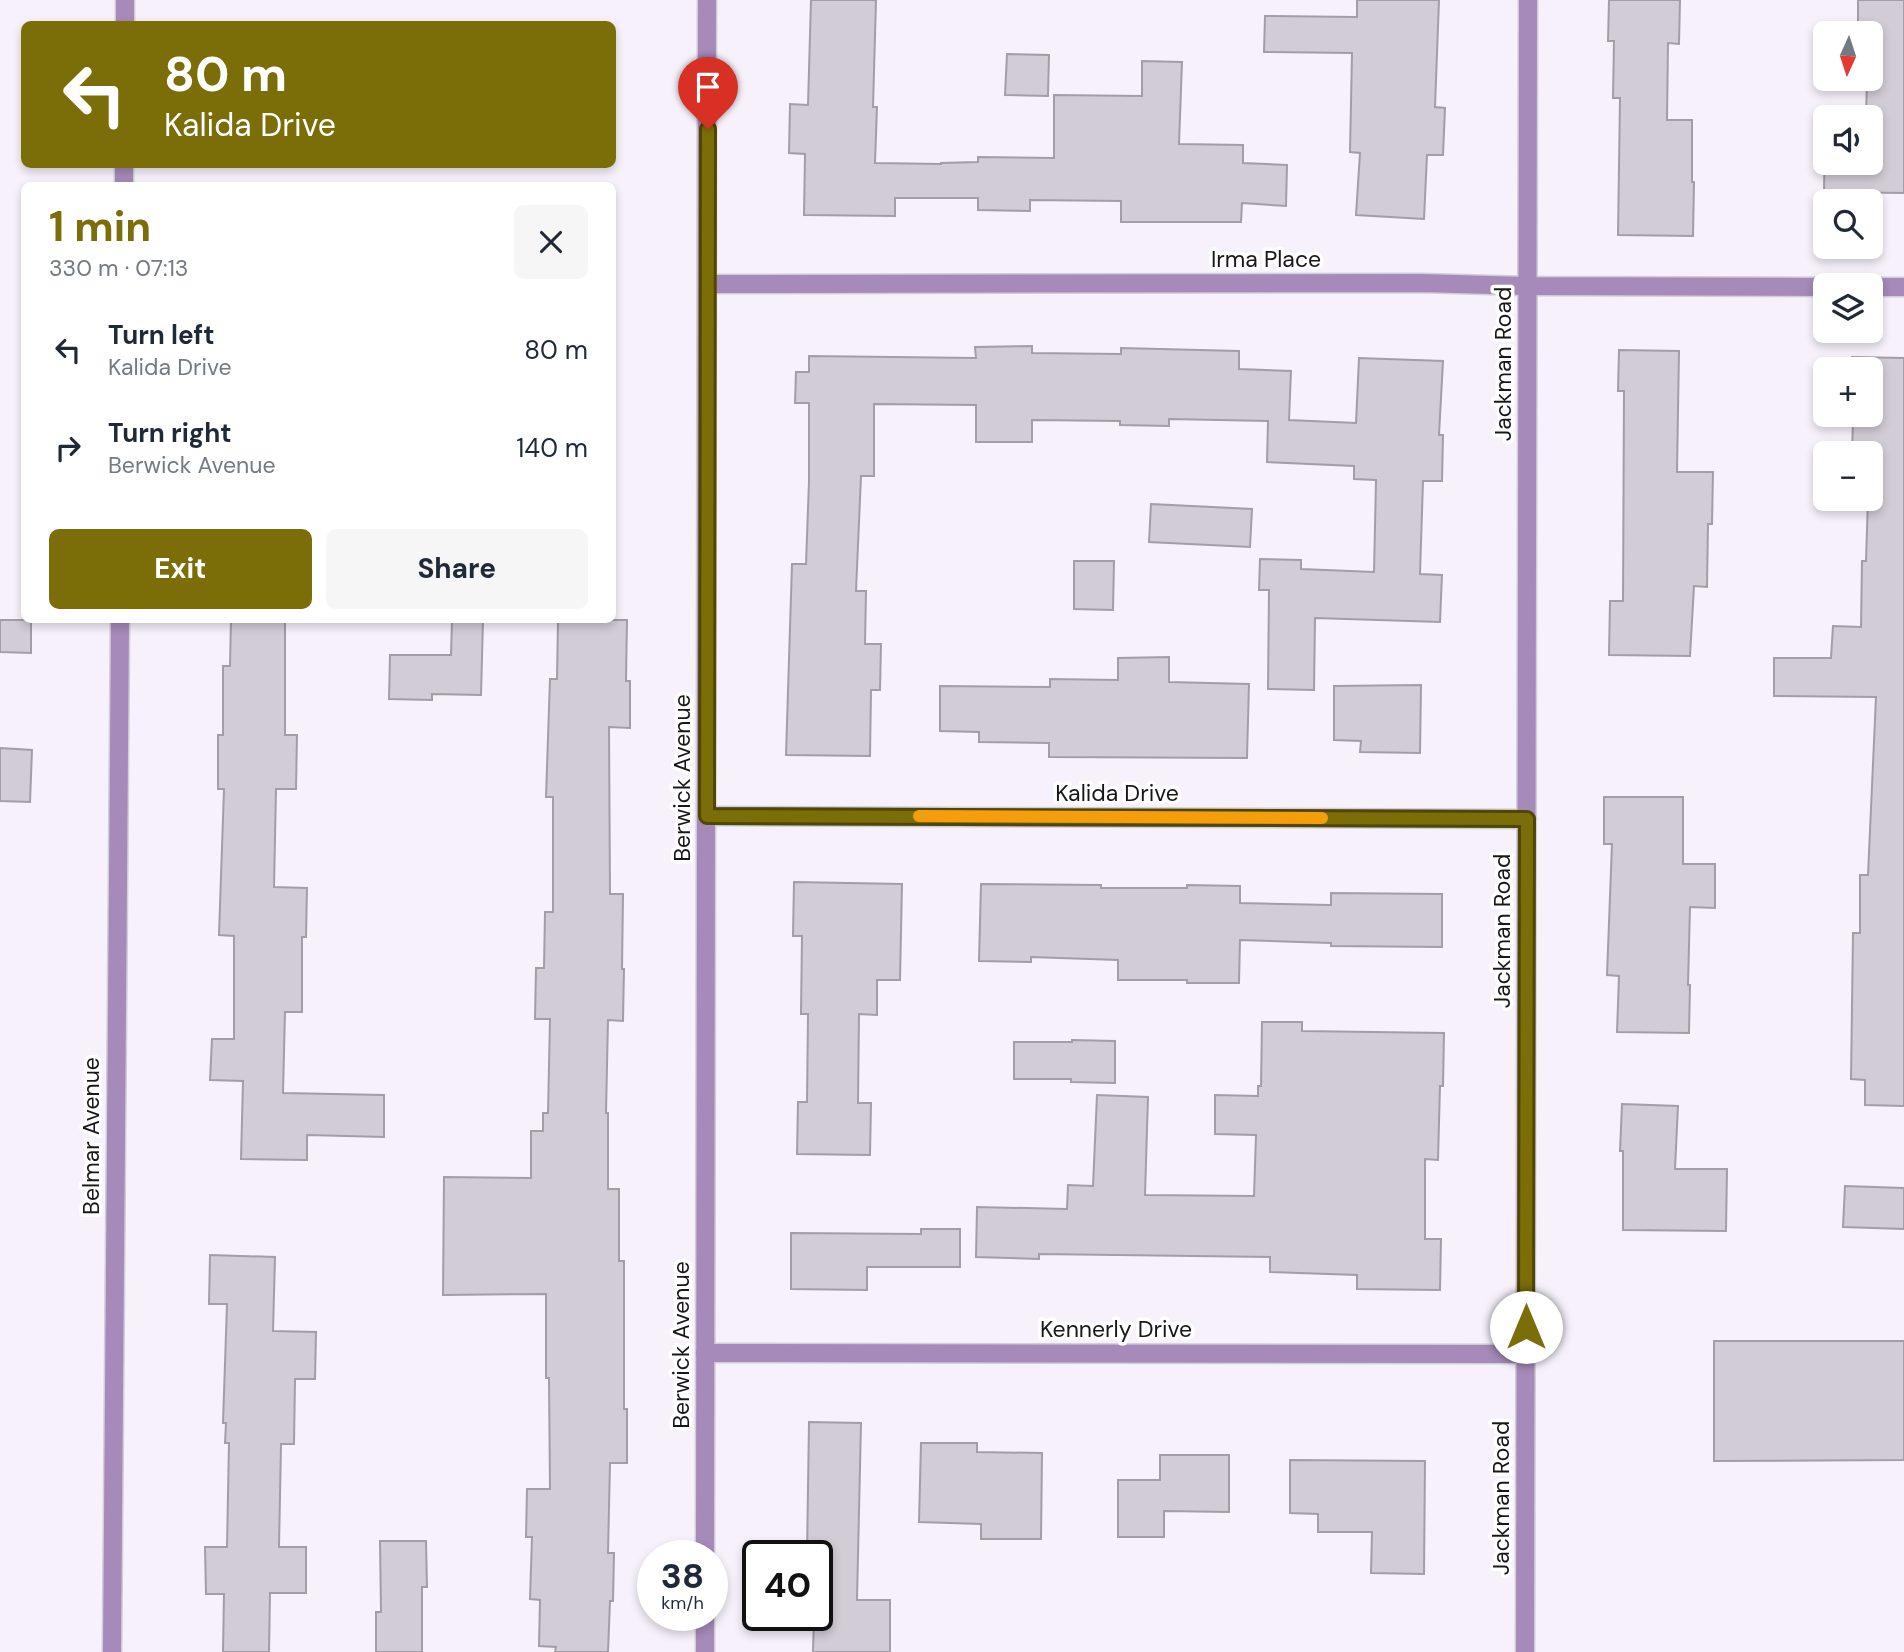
<!DOCTYPE html>
<html lang="en">
<head>
<meta charset="utf-8">
<style>
	body { margin:0; font-family:"DM Sans",sans-serif; background:#f6f6f7; color:#1f2937; height:100vh; display:flex; flex-direction:column; font-size:26px; white-space:nowrap }
	* { box-sizing:border-box; margin:0 }
	p { font-size:23px; color:#747a83 }
	.icon { flex:none; width:38px; height:38px; fill:none; stroke:currentColor; stroke-width:2; stroke-linecap:round; stroke-linejoin:round }
	.map { position:relative; flex:1; overflow:hidden }
	.sheet { position:absolute; left:21px; top:182px; width:595px; height:441px; display:flex; flex-direction:column; background:#fff; border-radius:10px; box-shadow:0 4px 10px #0003 }
	.sheet>* { flex:none }
	.top-card { position:absolute; left:21px; top:21px; width:595px; height:147px; border-radius:10px; box-shadow:0 4px 10px #0003; background:#7b6d08; color:#fff; overflow:hidden }
	.needle { width:46px; rotate:183deg }
	.tools { position:absolute; left:1813px; top:21px; display:grid; gap:14px }
	.tools a { display:grid; place-items:center; width:70px; height:70px; border-radius:10px; background:#fff; box-shadow:0 4px 10px #0003; font-size:35px }
	.speed { position:absolute; left:637px; top:1540px; display:flex; gap:14px; font-size:35px; font-weight:700; text-align:center }
	.speed>* { display:grid; place-content:center; width:91px; height:91px; border-radius:50%; background:#fff; box-shadow:0 4px 10px #0003; line-height:1 }
	.speed small { font-size:18px; font-weight:400 }
	.speed .limit { border:4px solid #111; border-radius:10px; background:#fff; color:#111 }
	.pin { position:absolute; display:grid; place-items:center; width:60px; height:60px; color:#fff; margin:-72px -30px; border-radius:50% 50% 50% 0; rotate:-45deg; box-shadow:0 0 7px #0007 }
	.pin .icon { rotate:45deg }
	.me { position:absolute; width:77px; margin:-38px; rotate:0deg; stroke-linejoin:round; filter:drop-shadow(0 0 5px #0008) }
	.turn { display:flex; align-items:center; gap:24px; height:147px; padding:0 28px; font-size:32px }
	.turn .icon { width:91px; height:91px; stroke-width:2.5 }
	.turn b { display:block; font-size:49px; line-height:60px }
	.round { display:grid; place-items:center; flex:none; width:74px; height:74px; border-radius:10px; background:#f6f6f7 }
	.summary { display:flex; align-items:center; justify-content:space-between; height:119px; padding:0 28px }
	h1 { font-size:42px; font-weight:700; line-height:52px; color:#7b6d08 }
	.cta { display:flex; gap:14px; margin-top:auto; padding:14px 28px }
	.cta a { flex:1; height:80px; border-radius:10px; background:#7b6d08; color:#fff; font-size:28px; font-weight:700; line-height:80px; text-align:center }
	.cta a+a { background:#f6f6f7; color:#1f2937 }
	ul { padding:0; list-style:none }
	li { display:flex; align-items:center; gap:21px; height:98px; padding:0 28px }
	li div { flex:1 }
	li b { display:block; font-size:26px }
	li em { font-style:normal }
	.map>svg:first-child { display:block }
	.building { fill:#d1ccd6; stroke:#a29da6; stroke-width:2 }
	.lines { fill:none; stroke-linecap:round; stroke-linejoin:round }
	.minor-casing { stroke:#d2ced7; stroke-width:21 }
	.tertiary-casing { stroke:#d2ced7; stroke-width:21 }
	.minor { stroke:#a58aba; stroke-width:18 }
	.tertiary { stroke:#a58aba; stroke-width:18 }
	.route-casing { stroke:#504705; stroke-width:18 }
	.route { stroke:#7b6d08; stroke-width:12 }
	.slow { stroke:#f59e0b; stroke-width:12 }
	.labels { text-anchor:middle; dominant-baseline:central; stroke-width:7; stroke-linejoin:round; paint-order:stroke }
	.street-label { font-size:23px; fill:#181619; stroke:#fff }
</style>
</head>
<body>
<div class="map">
<svg width="1904" height="1652" viewBox="0 0 1904 1652">
	<rect width="100%" height="100%" fill="#f6f1fb"/>
	<g class="building">
		<path d="M 811,0 L 876,0 L 873,107 L 877,107 L 875,163 L 941,164 L 941,163 L 978,162 L 978,157 L 1054,158 L 1054,95 L 1142,96 L 1142,61 L 1182,62 L 1179,144 L 1243,145 L 1243,163 L 1287,165 L 1286,206 L 1242,203 L 1241,222 L 1121,222 L 1121,201 L 1030,200 L 1030,211 L 978,210 L 978,198 L 895,198 L 895,216 L 804,215 L 805,154 L 789,153 L 790,104 L 808,105 Z"/>
		<path d="M 1357,0 L 1439,0 L 1435,107 L 1445,108 L 1443,155 L 1427,155 L 1424,219 L 1356,215 L 1360,153 L 1350,152 L 1352,53 L 1264,52 L 1265,16 L 1357,17 Z"/>
		<path d="M 1609,0 L 1680,0 L 1679,44 L 1668,43 L 1667,120 L 1692,120 L 1692,182 L 1694,182 L 1693,236 L 1618,235 L 1620,98 L 1613,98 L 1614,41 L 1608,41 Z"/>
		<path d="M 1858,0 L 1904,0 L 1904,193 L 1824,192 L 1825,130 L 1825,163 L 1871,163 L 1871,117 L 1866,117 L 1867,79 L 1871,79 L 1871,33 L 1858,33 Z"/>
		<path d="M 1007,54 L 1049,55 L 1048,96 L 1005,95 Z"/>
		<path d="M 1032,346 L 1032,353 L 1121,354 L 1121,348 L 1239,351 L 1239,369 L 1291,371 L 1289,420 L 1356,423 L 1359,358 L 1443,361 L 1439,435 L 1443,435 L 1442,481 L 1423,481 L 1420,574 L 1442,575 L 1440,622 L 1315,618 L 1314,690 L 1268,689 L 1269,590 L 1259,590 L 1260,559 L 1301,560 L 1301,569 L 1374,572 L 1376,480 L 1354,479 L 1354,466 L 1267,462 L 1268,421 L 1169,419 L 1169,426 L 1120,425 L 1120,421 L 1032,420 L 1032,442 L 976,442 L 976,405 L 874,404 L 874,476 L 861,476 L 856,591 L 866,591 L 865,644 L 881,644 L 880,690 L 871,690 L 870,756 L 786,755 L 792,564 L 806,564 L 809,481 L 809,403 L 795,403 L 796,372 L 809,372 L 809,356 L 976,358 L 975,347 Z"/>
		<path d="M 1619,350 L 1679,351 L 1677,472 L 1713,472 L 1712,524 L 1708,524 L 1707,587 L 1694,586 L 1690,656 L 1609,655 L 1610,601 L 1623,601 L 1624,391 L 1618,391 Z"/>
		<path d="M 1852,357 L 1904,358 L 1904,1106 L 1865,1105 L 1865,1080 L 1851,1079 L 1853,933 L 1860,933 L 1860,875 L 1868,875 L 1876,697 L 1774,696 L 1774,658 L 1831,658 L 1833,626 L 1861,627 L 1862,561 L 1866,561 L 1868,499 L 1871,499 L 1871,453 L 1852,453 L 1853,420 L 1851,420 L 1851,415 L 1871,415 L 1871,369 L 1851,369 Z"/>
		<path d="M 1151,504 L 1252,509 L 1250,547 L 1149,542 Z"/>
		<path d="M 1074,561 L 1114,561 L 1113,610 L 1074,609 Z"/>
		<path d="M 0,620 L 31,620 L 31,653 L 0,652 Z"/>
		<path d="M 231,620 L 285,620 L 285,735 L 297,735 L 296,789 L 276,789 L 274,887 L 307,888 L 306,937 L 302,937 L 302,1012 L 285,1012 L 283,1093 L 384,1095 L 384,1137 L 307,1135 L 307,1160 L 241,1159 L 243,1081 L 210,1080 L 212,1039 L 234,1039 L 234,936 L 219,935 L 224,789 L 218,789 L 218,735 L 223,735 L 223,666 L 230,666 Z"/>
		<path d="M 452,620 L 483,620 L 481,695 L 432,694 L 432,700 L 389,699 L 390,655 L 451,655 Z"/>
		<path d="M 558,620 L 627,620 L 626,681 L 630,681 L 630,728 L 609,727 L 610,894 L 623,894 L 622,969 L 624,969 L 623,1021 L 608,1020 L 606,1113 L 608,1113 L 608,1189 L 619,1189 L 619,1261 L 624,1261 L 624,1409 L 627,1409 L 627,1463 L 610,1463 L 608,1553 L 614,1553 L 613,1601 L 610,1601 L 608,1652 L 555,1652 L 556,1647 L 539,1646 L 540,1600 L 530,1599 L 532,1537 L 526,1537 L 527,1489 L 550,1489 L 549,1378 L 546,1378 L 546,1294 L 443,1295 L 444,1177 L 531,1178 L 531,1131 L 543,1131 L 543,1113 L 548,1113 L 550,1019 L 535,1019 L 536,968 L 544,968 L 545,912 L 553,912 L 553,797 L 546,797 L 550,679 L 557,679 Z"/>
		<path d="M 1169,657 L 1169,682 L 1249,684 L 1247,758 L 1049,757 L 1049,743 L 979,742 L 979,732 L 940,731 L 940,686 L 1050,687 L 1050,679 L 1118,680 L 1118,658 Z"/>
		<path d="M 1421,685 L 1420,753 L 1360,752 L 1361,741 L 1334,740 L 1334,686 Z"/>
		<path d="M 0,748 L 32,750 L 30,802 L 0,801 Z"/>
		<path d="M 1604,797 L 1683,797 L 1683,864 L 1715,864 L 1715,908 L 1690,907 L 1688,985 L 1690,985 L 1689,1033 L 1617,1032 L 1619,976 L 1607,975 L 1612,844 L 1604,844 Z"/>
		<path d="M 794,882 L 902,884 L 900,980 L 877,980 L 877,1015 L 859,1014 L 858,1103 L 871,1103 L 870,1155 L 797,1154 L 798,1102 L 807,1102 L 808,1014 L 801,1014 L 802,936 L 793,936 Z"/>
		<path d="M 981,884 L 1101,885 L 1101,888 L 1187,888 L 1187,885 L 1240,886 L 1240,903 L 1331,905 L 1331,893 L 1442,894 L 1442,947 L 1331,946 L 1331,943 L 1240,940 L 1239,983 L 1187,983 L 1187,980 L 1118,980 L 1118,960 L 1031,957 L 1031,962 L 979,961 Z"/>
		<path d="M 1262,1022 L 1302,1022 L 1302,1031 L 1444,1033 L 1443,1086 L 1440,1086 L 1438,1160 L 1425,1159 L 1425,1239 L 1441,1239 L 1440,1290 L 1357,1289 L 1357,1275 L 1270,1272 L 1270,1257 L 1039,1254 L 1039,1259 L 976,1257 L 977,1207 L 1067,1209 L 1068,1185 L 1093,1186 L 1097,1095 L 1148,1097 L 1145,1195 L 1254,1196 L 1256,1135 L 1215,1134 L 1215,1095 L 1258,1096 L 1258,1086 L 1261,1086 Z"/>
		<path d="M 1072,1040 L 1115,1041 L 1115,1083 L 1071,1082 L 1071,1079 L 1014,1079 L 1014,1042 L 1072,1042 Z"/>
		<path d="M 1622,1104 L 1678,1106 L 1675,1169 L 1727,1169 L 1726,1231 L 1623,1230 L 1623,1151 L 1620,1151 Z"/>
		<path d="M 1845,1186 L 1904,1188 L 1904,1229 L 1843,1227 Z"/>
		<path d="M 921,1229 L 960,1229 L 960,1267 L 867,1267 L 867,1290 L 791,1289 L 791,1233 L 921,1234 Z"/>
		<path d="M 210,1255 L 275,1257 L 273,1331 L 316,1332 L 315,1379 L 295,1379 L 294,1444 L 281,1444 L 279,1547 L 306,1547 L 306,1593 L 270,1593 L 269,1652 L 223,1652 L 224,1594 L 206,1594 L 205,1547 L 227,1547 L 229,1443 L 225,1443 L 226,1423 L 223,1423 L 227,1304 L 209,1304 Z"/>
		<path d="M 1714,1341 L 1904,1341 L 1904,1460 L 1714,1461 Z"/>
		<path d="M 809,1422 L 861,1423 L 857,1600 L 890,1600 L 890,1652 L 813,1652 L 814,1615 L 817,1615 L 817,1556 L 807,1556 Z"/>
		<path d="M 921,1443 L 977,1443 L 977,1452 L 1042,1453 L 1041,1539 L 981,1539 L 981,1524 L 919,1522 Z"/>
		<path d="M 1160,1455 L 1229,1455 L 1229,1512 L 1164,1511 L 1164,1537 L 1118,1537 L 1118,1480 L 1160,1480 Z"/>
		<path d="M 1290,1460 L 1425,1461 L 1424,1574 L 1371,1573 L 1372,1532 L 1318,1532 L 1318,1514 L 1290,1513 Z"/>
		<path d="M 380,1541 L 426,1541 L 427,1587 L 422,1587 L 422,1652 L 376,1652 L 376,1612 L 381,1612 Z"/>
	</g>
	<g class="lines">
		<defs>
			<g id="minor">
				<path d="M 125,24 L 125,0"/>
				<path d="M 124,186 L 124,164"/>
				<path d="M 708,284 L 1421,283 L 1527,286 L 1825,287"/>
				<path d="M 1871,287 L 1904,287"/>
				<path d="M 707,816 L 1527,819"/>
				<path d="M 705,1353 L 1526,1354"/>
				<path d="M 705,1556 L 707,0"/>
				<path d="M 705,1615 L 705,1652"/>
				<path d="M 112,1652 L 120,620"/>
			</g>
			<path id="tertiary" d="M 1525,1652 L 1528,0"/>
		</defs>
		<use href="#minor" class="minor-casing"/>
		<use href="#tertiary" class="tertiary-casing"/>
		<use href="#minor" class="minor"/>
		<use href="#tertiary" class="tertiary"/>
	</g>
	<g class="lines">
		<defs>
			<path id="route" d="M 708,129 L 707,816 L 1527,819 L 1526,1327"/>
		</defs>
		<use href="#route" class="route-casing"/>
		<use href="#route" class="route"/>
		<path class="slow" d="M 919,816 L 1322,818"/>
	</g>
	<g class="labels">
		<g class="street-label">
			<text x="1266" y="259">Irma Place</text>
			<text transform="translate(1503 364) rotate(-90)">Jackman Road</text>
			<text transform="translate(682 778) rotate(-90)">Berwick Avenue</text>
			<text x="1117" y="793">Kalida Drive</text>
			<text transform="translate(1502 931) rotate(-90)">Jackman Road</text>
			<text transform="translate(91 1136) rotate(-90)">Belmar Avenue</text>
			<text x="1116" y="1329">Kennerly Drive</text>
			<text transform="translate(681 1345) rotate(-90)">Berwick Avenue</text>
			<text transform="translate(1501 1498) rotate(-90)">Jackman Road</text>
		</g>
	</g>
</svg>
<div class="tools">
<a><svg class="needle" viewBox="-14 -14 28 28"><path d="M0-13l5 13h-10z" fill="#e53935"/><path d="M0 13l5-13h-10z" fill="#747a83"/></svg></a>
<a><svg class="icon" aria-label="sound" viewBox="0 0 24 24"><path d="M4 9h4l5-4v14l-5-4H4zM17 9q2 3 0 6"/></svg></a>
<a><svg class="icon" aria-label="search" viewBox="0 0 24 24"><circle cx="10" cy="10" r="6"/><path d="M15 15l6 6"/></svg></a>
<a><svg class="icon" aria-label="layers" viewBox="0 0 24 24"><path d="M12 4l9 5-9 5-9-5zM3 14l9 5 9-5"/></svg></a>
<a>+</a>
<a>−</a>
</div>
<div class="speed"><div>38<small>km/h</small></div><div class="limit">40</div></div>
<div class="pin" style="left:708px;top:129px;background:#d93025"><svg class="icon" aria-label="arrive" viewBox="0 0 24 24"><path d="M6 21V4h12l-3 4 3 4H6"/></svg></div>
<svg class="me" style="left:1526px;top:1327px" viewBox="-20 -20 40 40"><circle r="19" fill="#fff"/><path d="M0-13L10 11 0 6-10 11z" fill="#7b6d08"/></svg>
<div class="top-card">
<div class="turn"><svg class="icon" aria-label="left" viewBox="0 0 24 24"><path d="M17 20v-9H6M10 6l-5 5 5 5"/></svg><div><b>80 m</b>Kalida Drive</div></div>
</div>
<section class="sheet">
<div class="summary"><div><h1>1 min</h1><p>330 m · 07:13</p></div><a class="round"><svg class="icon" aria-label="close" viewBox="0 0 24 24"><path d="M6 6l12 12M18 6L6 18"/></svg></a></div>
<ul>
<li><svg class="icon" aria-label="left" viewBox="0 0 24 24"><path d="M17 20v-9H6M10 6l-5 5 5 5"/></svg><div><b>Turn left</b><p>Kalida Drive</p></div><em>80 m</em></li>
<li><svg class="icon" aria-label="right" viewBox="0 0 24 24"><path d="M7 20v-9h11M14 6l5 5-5 5"/></svg><div><b>Turn right</b><p>Berwick Avenue</p></div><em>140 m</em></li>
</ul>
<div class="cta"><a>Exit</a><a>Share</a></div>
</section>
</div>
</body>
</html>
